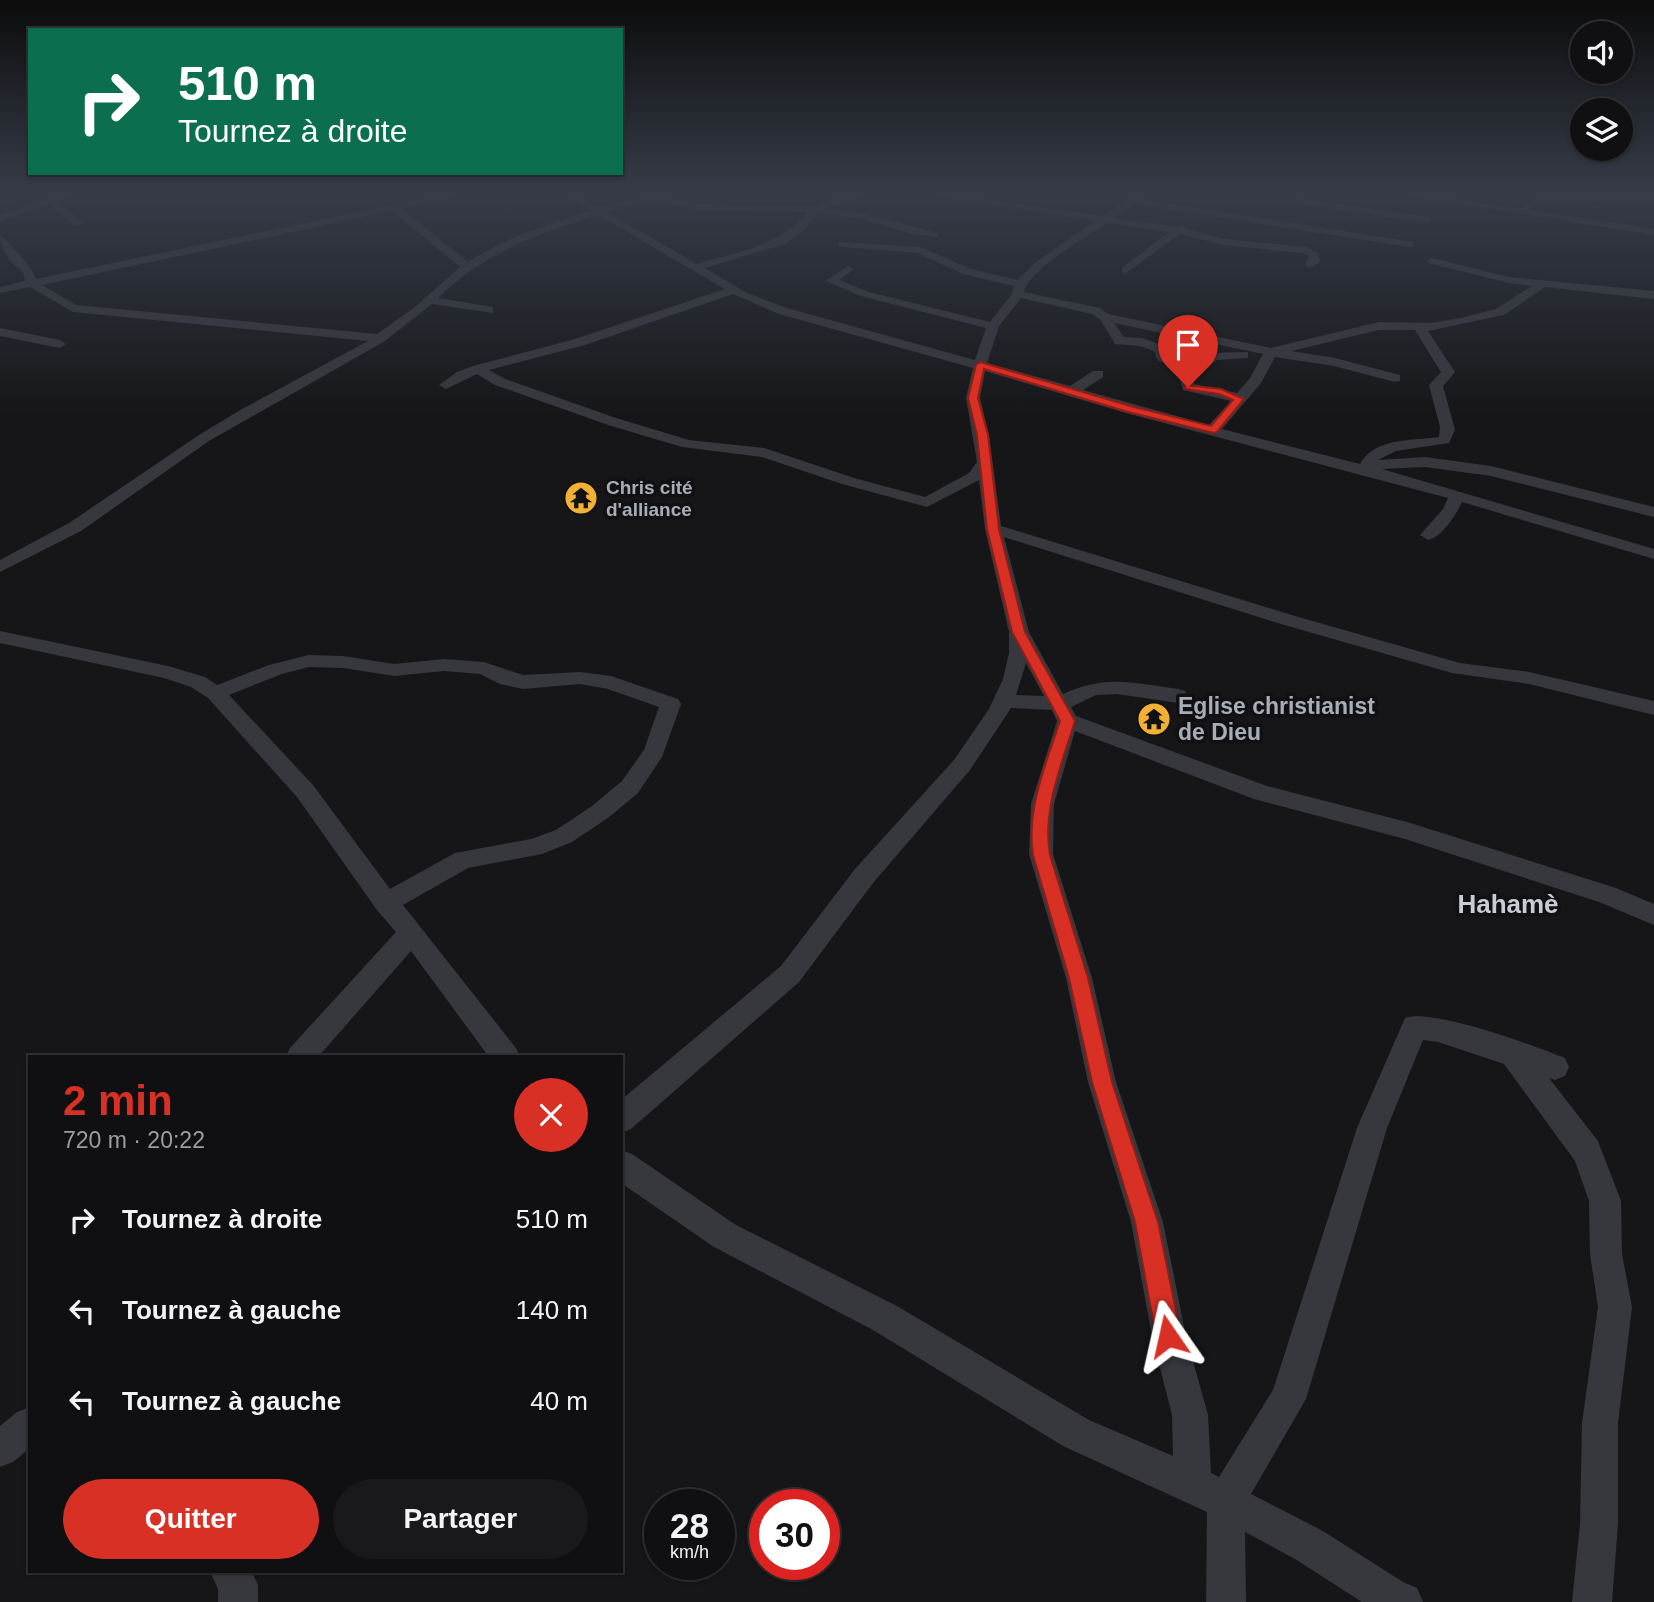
<!DOCTYPE html>
<html lang="fr">
<head>
<meta charset="utf-8">
<style>
	body { margin:0; font-family:Arial,sans-serif; background:#19191b; color:#f1f3f6; height:100vh; display:flex; flex-direction:column; font-size:26px; white-space:nowrap }
	* { box-sizing:border-box; margin:0 }
	p { font-size:23px; color:#9c9d9f }
	.icon { flex:none; width:38px; height:38px; fill:none; stroke:currentColor; stroke-width:2; stroke-linecap:round; stroke-linejoin:round }
	.map { position:relative; flex:1; overflow:hidden }
	.sheet { position:absolute; left:28px; top:1055px; width:595px; height:518px; display:flex; flex-direction:column; background:#101012; border-radius:0px; box-shadow:0 2px 5px #0004,0 0 0 2px #303032 }
	.sheet>* { flex:none }
	.guide { position:absolute; left:28px; top:28px; width:595px; height:147px; border-radius:0px; box-shadow:0 2px 5px #0004,0 0 0 2px #303032; background:#0b6e4f; color:#fff; overflow:hidden }
	.buttons { position:absolute; left:1570px; top:21px; display:grid; gap:14px }
	.buttons a { display:grid; place-items:center; width:63px; height:63px; border-radius:50%; background:#101012; box-shadow:0 2px 5px #0004,0 0 0 2px #303032; font-size:35px }
	.speed { position:absolute; left:644px; top:1489px; display:flex; gap:14px; font-size:35px; font-weight:700; text-align:center }
	.speed>* { display:grid; place-content:center; width:91px; height:91px; border-radius:50%; background:#101012; box-shadow:0 2px 5px #0004,0 0 0 2px #303032; line-height:1 }
	.speed small { font-size:18px; font-weight:400 }
	.speed .limit { border:10px solid #d22; background:#fff; color:#111 }
	.pin { position:absolute; display:grid; place-items:center; width:60px; height:60px; color:#fff; margin:-72px -30px; border-radius:50% 50% 50% 0; rotate:-45deg; box-shadow:0 0 7px #0007 }
	.pin .icon { rotate:45deg }
	.me { position:absolute; width:77px; margin:-38px; rotate:349deg; stroke-linejoin:round; filter:drop-shadow(0 0 5px #0008) }
	.turn { display:flex; align-items:center; gap:24px; height:147px; padding:0 35px; font-size:32px }
	.turn .icon { width:91px; height:91px; stroke-width:2.5 }
	.turn b { display:block; font-size:49px; line-height:60px }
	.round { display:grid; place-items:center; flex:none; width:74px; height:74px; border-radius:37px; background:#19191b }
	.summary { display:flex; align-items:center; justify-content:space-between; height:119px; padding:0 35px }
	h1 { font-size:42px; font-weight:800; line-height:52px; color:#d93025 }
	.button { display:flex; gap:14px; margin-top:auto; padding:14px 35px }
	.button a { flex:1; height:80px; border-radius:42px; background:#d93025; color:#fff; font-size:28px; font-weight:800; line-height:80px; text-align:center }
	.button a+a { background:#19191b; color:#f1f3f6 }
	ul { padding:0; list-style:none }
	li { display:flex; align-items:center; gap:21px; height:91px; padding:0 35px }
	li div { flex:1 }
	li b { display:block; font-size:26px }
	li em { font-style:normal }
	.map>svg:first-child { display:block }
	.lines { fill:none; stroke-linecap:round; stroke-linejoin:round }
	.minor { fill:#37383d; fill-rule:evenodd }
	.route { fill:#d93025; stroke:#8d1f18; stroke-width:2 }
	.labels { text-anchor:middle; dominant-baseline:central; stroke-width:7; stroke-linejoin:round; paint-order:stroke }
	.far-poi-label { font-size:19px; font-weight:bold; fill:#a8adb8; stroke:#111113; text-anchor:start }
	.poi-label { font-size:23px; font-weight:bold; fill:#a8adb8; stroke:#111113; text-anchor:start }
	.quarter-label { font-size:26px; font-weight:bold; fill:#c9ccd4; stroke:#111113 }
</style>
</head>
<body>
<div class="map">
<svg width="1654" height="1602" viewBox="0 0 1654 1602">
	<rect width="100%" height="100%" fill="#161618"/>
	<g class="lines">
		<g class="minor">
			<path d="M 65,192 L 80,192 L 57,202 L 82,221 L 82,225 L 74,225 L 48,204 L 0,221 L 0,215 Z"/>
			<path d="M 455,192 L 475,192 L 402,209 L 468,262 C 505,238 548,224 591,211 L 560,192 L 572,192 L 598,207 L 672,192 L 671,196 L 664,198 L 700,204 L 815,207 C 834,196 858,192 880,192 L 827,208 L 862,213 L 938,233 L 938,237 L 913,234 L 862,219 L 818,213 L 803,231 L 785,244 L 705,268 L 747,293 L 787,308 L 975,360 L 986,328 L 861,296 L 825,281 L 848,266 L 854,269 L 839,280 L 869,292 L 990,322 L 1012,294 L 1014,286 L 963,274 L 918,253 L 843,247 L 839,246 L 839,242 L 920,247 L 971,269 L 1018,280 L 1036,262 L 1095,221 L 907,192 L 934,192 L 1103,216 L 1138,192 L 1150,192 L 1141,199 L 1413,242 L 1413,246 L 1409,247 L 1134,204 L 1114,218 L 1177,227 L 1182,225 L 1186,229 L 1224,239 L 1306,247 L 1318,253 L 1320,262 L 1311,268 L 1305,265 L 1309,256 L 1303,253 L 1224,245 L 1180,234 L 1126,273 L 1122,272 L 1122,268 L 1169,232 L 1107,223 C 1087,237 1029,269 1024,292 L 1100,308 L 1108,314 L 1271,348 L 1379,322 L 1431,323 L 1461,318 L 1496,309 L 1532,286 L 1509,283 L 1428,263 L 1427,261 L 1432,258 L 1509,277 L 1654,291 L 1654,299 L 1545,287 L 1504,315 L 1428,331 L 1455,372 L 1443,386 L 1455,430 L 1449,443 L 1396,451 L 1378,460 L 1425,457 L 1491,466 L 1654,507 L 1654,517 L 1491,476 L 1425,467 L 1382,469 L 1654,549 L 1654,559 L 1462,502 C 1456,515 1442,537 1428,540 L 1420,535 L 1443,509 L 1448,498 L 1126,413 L 985,371 L 980,398 L 989,435 L 1001,526 L 1295,616 L 1460,663 L 1529,672 L 1654,701 L 1654,715 L 1529,684 L 1452,673 L 1281,624 L 1004,537 L 1029,632 L 1063,694 C 1107,674 1133,683 1178,689 L 1185,691 L 1188,696 L 1185,701 L 1178,703 L 1117,694 L 1096,695 L 1071,707 L 1076,716 L 1267,786 L 1407,822 L 1616,888 L 1654,904 L 1654,925 L 1599,902 L 1405,839 L 1254,799 L 1075,731 L 1054,804 L 1053,854 L 1092,978 L 1116,1082 L 1163,1222 L 1186,1336 L 1208,1415 L 1211,1473 L 1219,1477 L 1273,1390 L 1357,1128 L 1405,1018 C 1432,1008 1535,1046 1565,1058 L 1569,1067 L 1565,1076 L 1555,1080 L 1549,1078 L 1598,1141 L 1621,1201 L 1622,1254 L 1632,1307 L 1618,1423 L 1618,1524 L 1612,1602 L 1572,1602 L 1580,1524 L 1582,1423 L 1598,1307 L 1590,1254 L 1589,1201 L 1575,1161 L 1504,1064 L 1438,1042 L 1423,1040 L 1387,1128 L 1306,1399 L 1251,1494 L 1323,1531 L 1403,1582 L 1417,1588 L 1423,1602 L 1362,1602 L 1295,1559 L 1245,1532 L 1246,1602 L 1206,1602 L 1207,1512 L 1063,1446 L 873,1330 L 714,1247 L 621,1183 L 621,1150 L 632,1154 L 736,1225 L 897,1306 L 1089,1420 L 1173,1456 L 1172,1415 L 1152,1336 L 1131,1222 L 1088,1082 L 1066,978 L 1029,854 L 1031,804 L 1057,721 L 1052,710 L 1011,708 L 970,770 L 873,883 L 799,982 L 631,1129 L 621,1133 L 621,1100 L 781,966 L 855,869 L 954,760 L 989,709 L 1003,679 L 1009,653 L 1009,632 L 985,529 L 979,480 L 927,507 L 842,484 L 762,457 L 682,447 L 608,425 L 495,385 L 477,374 L 446,389 L 439,385 L 457,372 L 473,366 L 575,339 L 725,289 L 598,215 C 539,233 482,254 438,298 L 493,307 L 493,313 L 432,304 L 385,341 L 209,441 L 81,531 L 0,572 L 0,560 L 69,523 L 199,435 L 242,409 L 368,341 L 73,312 L 30,287 L 0,293 L 0,287 L 25,281 L 23,272 C 11,264 0,250 0,236 C 8,239 34,271 36,279 ZM 652,200 L 700,210 L 808,212 C 778,247 739,251 697,264 L 605,211 ZM 392,211 L 460,267 L 415,307 L 377,334 L 76,305 L 42,285 ZM 733,294 L 779,314 L 973,368 L 966,398 L 977,462 L 969,473 L 925,497 L 854,478 L 764,448 L 689,440 L 616,418 L 505,379 L 489,370 L 585,345 ZM 1021,298 L 1092,314 L 1100,319 L 1115,344 L 1140,346 L 1154,351 L 1158,361 L 1163,362 L 1170,358 L 1165,346 L 1142,338 L 1124,337 L 1114,323 L 1263,354 L 1250,378 L 1237,393 L 1194,384 L 1193,378 L 1217,360 L 1248,358 L 1248,352 L 1209,353 L 1181,374 L 1179,377 L 1183,390 L 1231,401 L 1209,425 L 1083,390 L 1103,377 L 1103,371 L 1093,371 L 1070,386 L 987,363 L 999,326 ZM 1379,330 L 1415,330 L 1441,372 L 1429,385 L 1440,427 L 1439,437 C 1412,441 1375,437 1360,464 L 1222,429 L 1261,383 L 1275,357 L 1334,366 L 1395,382 L 1400,381 L 1400,375 L 1335,358 L 1291,351 ZM 1026,663 L 1044,696 L 1016,695 Z"/>
			<path d="M 1384,192 L 1410,192 L 1519,209 L 1537,197 L 1654,195 L 1654,201 L 1539,203 L 1530,210 L 1654,229 L 1654,235 Z"/>
			<path d="M 1297,198 L 1427,217 L 1432,220 L 1427,223 L 1294,203 L 1292,201 Z"/>
			<path d="M 0,328 L 60,340 L 66,344 L 60,348 L 0,336 Z"/>
			<path d="M 0,631 L 168,666 L 205,677 L 217,685 L 269,665 L 309,655 L 343,656 L 394,664 L 444,659 L 484,662 L 523,675 L 580,672 L 611,676 L 678,699 L 681,704 L 662,757 L 638,793 L 608,818 L 572,842 L 542,854 L 468,868 L 403,905 L 516,1048 L 520,1057 L 489,1057 L 411,951 L 318,1057 L 286,1057 L 290,1048 L 396,932 L 377,910 L 297,797 L 208,698 L 191,687 L 164,678 L 0,643 ZM 309,667 L 343,668 L 394,676 L 444,671 L 480,674 L 500,684 L 523,689 L 580,684 L 608,689 L 659,707 L 644,750 L 622,781 L 592,806 L 556,830 L 531,839 L 455,853 L 390,889 L 313,785 L 229,695 L 282,674 Z"/>
			<path d="M 30,1407 L 30,1448 L 13,1462 L 0,1467 L 0,1426 L 17,1412 Z"/>
			<path d="M 210,1572 L 252,1572 L 258,1585 L 258,1602 L 218,1602 L 218,1589 Z"/>
		</g>
	</g>
	<linearGradient id="sky" x2="0" y2="1"><stop stop-color="#0c0c0d"/><stop offset="0.46" stop-color="#363c48"/><stop offset="1" stop-color="#363c48" stop-opacity="0"/></linearGradient>
	<rect width="1654" height="417" fill="url(#sky)"/>
	<path class="route" d="M 980,362 L 1134,407 L 1211,426 L 1233,400 L 1219,394 L 1185,389 L 1185,385 L 1221,389 L 1244,399 L 1217,432 L 1214,433 L 1128,412 L 984,369 L 978,398 L 988,435 L 999,529 L 1025,632 L 1075,721 C 1062,763 1042,810 1050,855 L 1088,978 L 1112,1082 L 1158,1222 L 1181,1336 L 1177,1344 L 1168,1348 L 1160,1344 L 1156,1336 L 1135,1222 L 1092,1082 L 1069,978 L 1033,855 C 1026,810 1046,763 1060,721 L 1012,632 L 987,529 L 977,435 L 968,398 L 976,365 Z"/>
	<defs>
		<symbol id="temple-disc" viewBox="-11 -11 22 22"><circle r="9.5" fill="#f2b134" stroke="#111113"/><path d="M0-6L5-2H3V0L6.5 2.5H4V6H1.5V3h-3V6H-4V2.5H-6.5L-3 0V-2H-5Z" fill="#111"/></symbol>
	</defs>
	<g fill-rule="evenodd">
		<use href="#temple-disc" x="562" y="479" width="38" height="38"/>
		<use href="#temple-disc" x="1135" y="700" width="38" height="38"/>
	</g>
	<g class="labels">
		<g class="far-poi-label">
			<text x="606" y="487">Chris cité<tspan x="606" dy="22">d'alliance</tspan></text>
		</g>
		<g class="poi-label">
			<text x="1178" y="706">Eglise christianist<tspan x="1178" dy="26">de Dieu</tspan></text>
		</g>
		<g class="quarter-label">
			<text x="1508" y="904">Hahamè</text>
		</g>
	</g>
</svg>
<div class="buttons">
<a><svg class="icon" aria-label="sound" viewBox="0 0 24 24"><path d="M4 9h4l5-4v14l-5-4H4zM17 9q2 3 0 6"/></svg></a>
<a><svg class="icon" aria-label="layers" viewBox="0 0 24 24"><path d="M12 4l9 5-9 5-9-5zM3 14l9 5 9-5"/></svg></a>
</div>
<div class="speed"><div>28<small>km/h</small></div><div class="limit">30</div></div>
<div class="pin" style="left:1188px;top:387px;background:#d93025"><svg class="icon" aria-label="arrive" viewBox="0 0 24 24"><path d="M6 21V4h12l-3 4 3 4H6"/></svg></div>
<svg class="me" style="left:1168px;top:1336px" viewBox="-20 -20 40 40"><path d="M0-17L14 15 0 8-14 15z" fill="#d93025" stroke="#fff" stroke-width="4"/></svg>
<div class="guide">
<div class="turn"><svg class="icon" aria-label="right" viewBox="0 0 24 24"><path d="M7 20v-9h11M14 6l5 5-5 5"/></svg><div><b>510 m</b>Tournez à droite</div></div>
</div>
<section class="sheet">
<div class="summary"><div><h1>2 min</h1><p>720 m · 20:22</p></div><a class="round" style="background:#d93025;color:#fff"><svg class="icon" aria-label="close" viewBox="0 0 24 24"><path d="M6 6l12 12M18 6L6 18"/></svg></a></div>
<ul>
<li><svg class="icon" aria-label="right" viewBox="0 0 24 24"><path d="M7 20v-9h11M14 6l5 5-5 5"/></svg><div><b>Tournez à droite</b></div><em>510 m</em></li>
<li><svg class="icon" aria-label="left" viewBox="0 0 24 24"><path d="M17 20v-9H6M10 6l-5 5 5 5"/></svg><div><b>Tournez à gauche</b></div><em>140 m</em></li>
<li><svg class="icon" aria-label="left" viewBox="0 0 24 24"><path d="M17 20v-9H6M10 6l-5 5 5 5"/></svg><div><b>Tournez à gauche</b></div><em>40 m</em></li>
</ul>
<div class="button"><a>Quitter</a><a>Partager</a></div>
</section>
</div>
</body>
</html>
